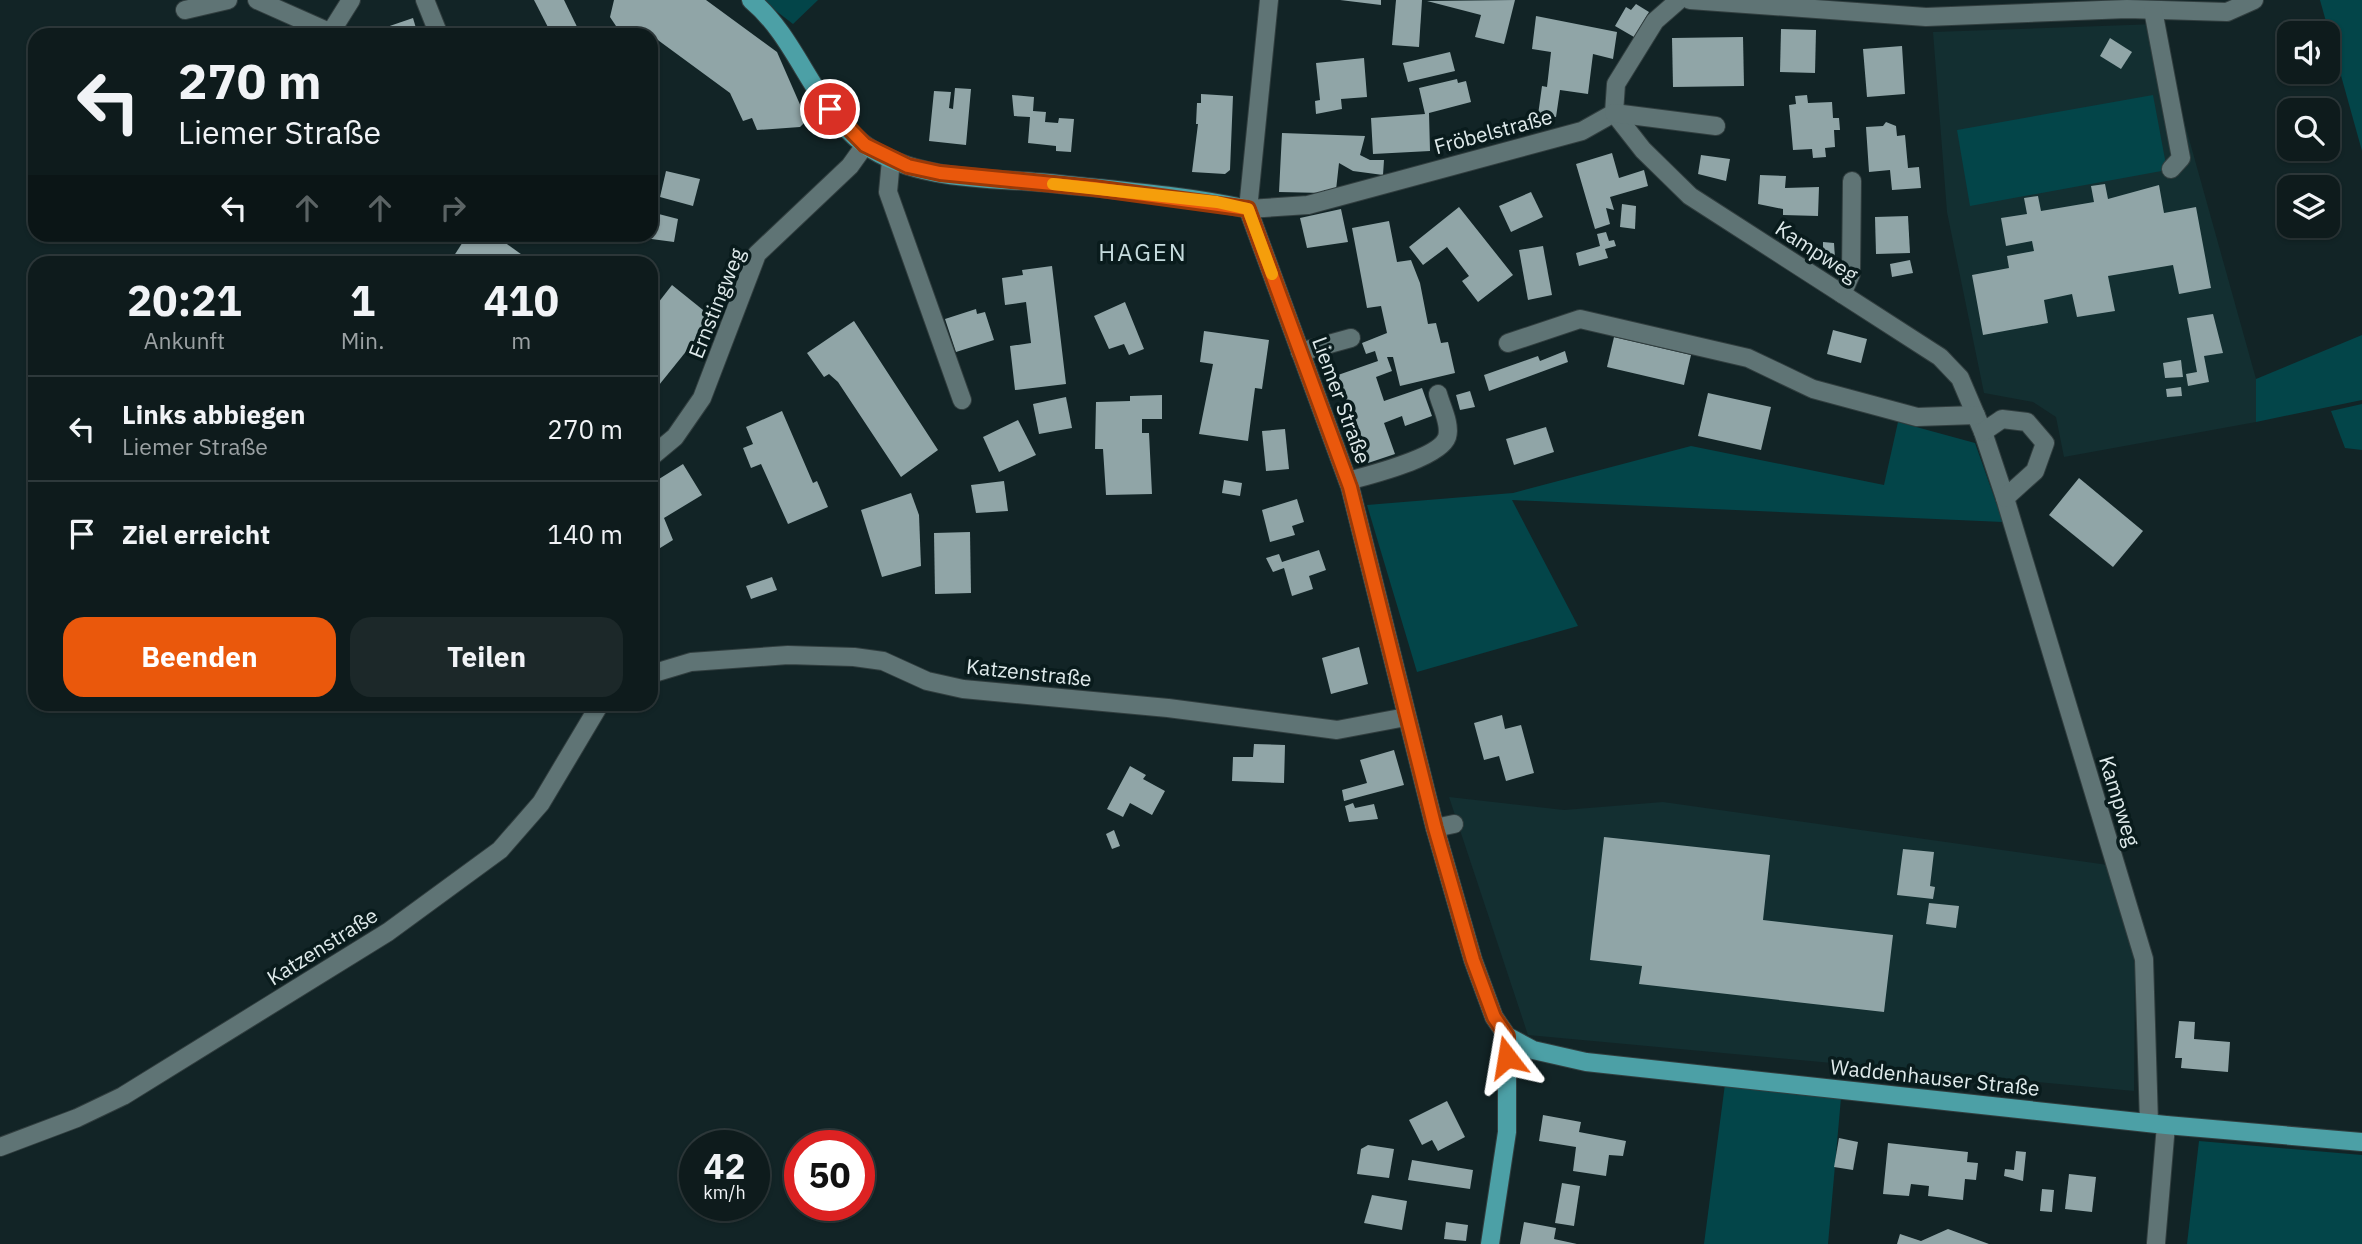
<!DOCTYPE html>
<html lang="de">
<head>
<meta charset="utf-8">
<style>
	body { margin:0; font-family:"IBM Plex Sans",sans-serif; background:#1c2829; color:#f1f3f6; height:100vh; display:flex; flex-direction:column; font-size:26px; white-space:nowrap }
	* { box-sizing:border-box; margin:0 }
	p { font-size:23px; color:#9ba1a3 }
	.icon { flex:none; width:38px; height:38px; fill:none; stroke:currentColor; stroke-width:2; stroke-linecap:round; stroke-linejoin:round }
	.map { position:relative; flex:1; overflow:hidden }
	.side { position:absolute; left:28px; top:256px; width:630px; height:455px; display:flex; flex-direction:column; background:#0e1b1c; border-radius:21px; box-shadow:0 2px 5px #0004,0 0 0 2px #2e393b }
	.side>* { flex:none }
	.top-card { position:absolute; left:28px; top:28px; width:630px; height:214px; border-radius:21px; box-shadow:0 2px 5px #0004,0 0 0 2px #2e393b; background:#0e1b1c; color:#f1f3f6; overflow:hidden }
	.buttons { position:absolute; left:2277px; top:21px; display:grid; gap:14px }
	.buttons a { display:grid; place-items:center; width:63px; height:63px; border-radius:14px; background:#0e1b1c; box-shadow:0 2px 5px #0004,0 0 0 2px #2e393b; font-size:35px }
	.speed { position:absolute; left:679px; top:1130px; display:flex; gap:14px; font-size:35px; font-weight:700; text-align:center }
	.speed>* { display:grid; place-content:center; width:91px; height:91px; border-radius:50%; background:#0e1b1c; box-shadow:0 2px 5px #0004,0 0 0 2px #2e393b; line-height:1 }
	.speed small { font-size:18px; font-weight:400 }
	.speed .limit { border:10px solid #d22; background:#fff; color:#111 }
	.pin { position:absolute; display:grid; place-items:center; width:60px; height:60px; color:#fff; margin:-30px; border:4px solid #fff; border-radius:50%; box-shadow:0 2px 7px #0007 }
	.me { position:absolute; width:77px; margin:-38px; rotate:346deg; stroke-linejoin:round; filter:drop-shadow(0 0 5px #0008) }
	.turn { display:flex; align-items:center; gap:24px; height:147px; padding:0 35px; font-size:32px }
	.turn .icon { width:91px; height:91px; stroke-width:2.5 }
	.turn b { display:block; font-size:49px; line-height:60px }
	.lanes { display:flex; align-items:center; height:66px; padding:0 35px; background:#0003; justify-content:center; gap:35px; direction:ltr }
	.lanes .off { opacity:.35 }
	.eta { display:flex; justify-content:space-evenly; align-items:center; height:119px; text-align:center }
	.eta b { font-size:42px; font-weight:800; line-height:49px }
	.action { display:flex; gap:14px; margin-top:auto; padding:14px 35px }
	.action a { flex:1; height:80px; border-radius:21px; background:#ea580c; color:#fff; font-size:28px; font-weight:800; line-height:80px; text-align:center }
	.action a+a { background:#1c2829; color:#f1f3f6 }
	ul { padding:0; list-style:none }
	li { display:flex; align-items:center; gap:21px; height:105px; padding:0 35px; border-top:2px solid #2e393b }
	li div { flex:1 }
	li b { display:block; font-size:26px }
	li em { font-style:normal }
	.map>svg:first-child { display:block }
	.built { fill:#132f31 }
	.green { fill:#034549 }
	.building { fill:#90a5a7 }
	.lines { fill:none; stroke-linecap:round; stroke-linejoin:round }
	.minor-casing { stroke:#313e3f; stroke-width:20 }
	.major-casing { stroke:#313e3f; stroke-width:20 }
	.minor { stroke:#5f7475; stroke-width:18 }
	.major { stroke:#4ca0a6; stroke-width:18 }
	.route-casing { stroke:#983908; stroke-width:18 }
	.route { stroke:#ea580c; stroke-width:12 }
	.slow { stroke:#f59e0b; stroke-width:12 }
	.labels { text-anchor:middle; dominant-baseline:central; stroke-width:7; stroke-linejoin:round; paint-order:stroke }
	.street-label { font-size:21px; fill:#dfeaeb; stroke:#091b1c }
	.quarter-label { font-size:24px; letter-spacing:2px; fill:#c5dbdd; stroke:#091b1c }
</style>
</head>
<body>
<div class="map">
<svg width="2362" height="1244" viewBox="0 0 2362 1244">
	<rect width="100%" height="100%" fill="#122426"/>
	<g class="built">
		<path d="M 2157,24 L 2256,379 L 2256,422 L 2064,457 L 2056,417 L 2033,402 L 1984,393 L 1947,212 L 1933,32 Z"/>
		<path d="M 1449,797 L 1564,810 L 1663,802 L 2108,865 L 2135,956 L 2134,1091 L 1528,1035 Z"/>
	</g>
	<g class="green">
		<path d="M 762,0 L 818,0 L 793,24 Z"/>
		<path d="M 2320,0 L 2362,0 L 2362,151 Z"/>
		<path d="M 2153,95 L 2167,170 L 1970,206 L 1957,130 Z"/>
		<path d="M 2362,335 L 2362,400 L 2256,422 L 2256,379 Z"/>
		<path d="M 2362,404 L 2362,450 L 2345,448 L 2331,411 Z"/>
		<path d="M 1898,422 L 1975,443 L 2003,522 L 1512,500 L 1578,626 L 1417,672 L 1367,505 L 1513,493 L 1691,446 L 1884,485 Z"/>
		<path d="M 1725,1084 L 1841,1098 L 1828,1244 L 1704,1244 Z"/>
		<path d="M 2199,1141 L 2362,1155 L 2362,1244 L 2187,1244 Z"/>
	</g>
	<g class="building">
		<path d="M 534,0 L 564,0 L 581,35 L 552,35 Z"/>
		<path d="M 614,0 L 706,0 L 777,52 L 805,116 L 805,122 L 800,127 L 757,130 L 752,118 L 743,121 L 730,93 L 651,35 L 618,29 L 610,17 Z"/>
		<path d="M 1340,0 L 1381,0 L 1381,5 Z"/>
		<path d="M 1396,0 L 1422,0 L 1419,47 L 1392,45 Z"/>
		<path d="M 1515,0 L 1504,44 L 1475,37 L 1481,15 L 1427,1 Z"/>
		<path d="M 1636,4 L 1649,12 L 1634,37 L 1615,26 L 1626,7 L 1631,10 Z"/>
		<path d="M 1536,16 L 1617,32 L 1613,59 L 1593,54 L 1588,94 L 1560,90 L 1556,117 L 1538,115 L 1542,86 L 1547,87 L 1551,52 L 1532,49 Z"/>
		<path d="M 413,18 L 418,35 L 379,35 L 378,30 Z"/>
		<path d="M 1781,29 L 1816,30 L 1815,73 L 1780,72 Z"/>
		<path d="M 278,31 L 278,35 L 250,35 L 249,32 Z"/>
		<path d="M 1743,37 L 1744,86 L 1673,87 L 1672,38 Z"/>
		<path d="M 2110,38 L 2132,52 L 2121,69 L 2100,56 Z"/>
		<path d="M 1902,46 L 1905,94 L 1867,97 L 1863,49 Z"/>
		<path d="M 1450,52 L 1455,71 L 1408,82 L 1403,63 Z"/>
		<path d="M 1364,58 L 1367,97 L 1341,99 L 1342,109 L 1316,114 L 1315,101 L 1320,100 L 1316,63 Z"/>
		<path d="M 1457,79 L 1458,83 L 1466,81 L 1471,102 L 1429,113 L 1430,151 L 1373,154 L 1371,118 L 1425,114 L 1419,88 Z"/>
		<path d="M 955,88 L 971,89 L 966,145 L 929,141 L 934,91 L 951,92 L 949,108 L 953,109 Z"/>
		<path d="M 1201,94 L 1233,96 L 1230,170 L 1225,174 L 1192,172 L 1198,124 L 1196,124 L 1197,103 L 1201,103 Z"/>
		<path d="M 1012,95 L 1034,97 L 1033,111 L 1046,112 L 1045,122 L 1058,123 L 1059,118 L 1074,119 L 1071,152 L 1056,151 L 1056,146 L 1028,143 L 1030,117 L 1014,116 Z"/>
		<path d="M 1807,95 L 1808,103 L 1832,102 L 1833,118 L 1839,118 L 1840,130 L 1834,130 L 1835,147 L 1825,148 L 1826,157 L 1813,158 L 1812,149 L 1793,150 L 1789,105 L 1796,104 L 1795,96 Z"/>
		<path d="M 1886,122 L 1896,126 L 1897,136 L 1905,135 L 1908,168 L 1919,167 L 1921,188 L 1892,190 L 1890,170 L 1869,172 L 1866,127 L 1883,126 Z"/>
		<path d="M 1282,133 L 1365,136 L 1360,155 L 1370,160 L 1384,160 L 1383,175 L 1353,171 L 1339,163 L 1336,190 L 1324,190 L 1324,193 L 1279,192 Z"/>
		<path d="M 1612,153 L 1619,178 L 1644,170 L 1648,186 L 1610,197 L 1614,210 L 1606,208 L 1610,224 L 1595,229 L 1576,164 Z"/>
		<path d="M 1701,155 L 1730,159 L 1726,181 L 1698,174 Z"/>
		<path d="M 666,171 L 700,179 L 693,206 L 660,197 Z"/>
		<path d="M 1760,175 L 1786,176 L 1785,188 L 1819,187 L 1818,216 L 1783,215 L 1783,209 L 1758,204 Z"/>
		<path d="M 2105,184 L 2108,199 L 2159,185 L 2164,213 L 2196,207 L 2211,288 L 2179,294 L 2173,265 L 2108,276 L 2115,311 L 2077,317 L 2072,294 L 2044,300 L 2048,323 L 1983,335 L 1972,275 L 2009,268 L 2007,256 L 2034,251 L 2032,241 L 2006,246 L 2001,218 L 2027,214 L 2024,198 L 2038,196 L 2041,211 L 2094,202 L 2091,186 Z"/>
		<path d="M 1531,192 L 1543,217 L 1511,232 L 1499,206 Z"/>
		<path d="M 1622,204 L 1636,206 L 1635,229 L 1620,227 Z"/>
		<path d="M 1459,207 L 1513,275 L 1478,302 L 1462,281 L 1469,276 L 1447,247 L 1423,265 L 1409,247 Z"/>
		<path d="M 1341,209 L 1348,242 L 1307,248 L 1300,218 Z"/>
		<path d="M 651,212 L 678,219 L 674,242 L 629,236 L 651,234 Z"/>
		<path d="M 1908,216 L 1910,253 L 1876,254 L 1875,217 Z"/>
		<path d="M 1389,221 L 1397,262 L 1411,260 L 1420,283 L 1428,324 L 1436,323 L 1441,343 L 1448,342 L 1455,373 L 1400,386 L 1393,357 L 1387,357 L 1392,371 L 1376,377 L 1384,401 L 1422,388 L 1432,416 L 1405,426 L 1402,416 L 1384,423 L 1395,454 L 1368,463 L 1338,375 L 1378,361 L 1375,351 L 1366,354 L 1362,343 L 1387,333 L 1381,306 L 1367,308 L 1352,228 Z"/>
		<path d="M 1606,232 L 1609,241 L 1614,240 L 1616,246 L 1605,249 L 1608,258 L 1579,266 L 1576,253 L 1600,246 L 1597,234 Z"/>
		<path d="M 468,234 L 493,234 L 532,262 L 450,262 Z"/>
		<path d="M 1823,242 L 1834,243 L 1835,258 L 1823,258 Z"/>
		<path d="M 1543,246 L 1552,295 L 1528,300 L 1519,250 Z"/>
		<path d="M 1910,260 L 1913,273 L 1892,277 L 1890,264 Z"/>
		<path d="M 1052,266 L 1066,384 L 1015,390 L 1010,346 L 1031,343 L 1026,302 L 1005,305 L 1002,278 L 1023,275 L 1022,270 Z"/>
		<path d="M 672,285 L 713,318 L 651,395 L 651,312 Z"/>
		<path d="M 1125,302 L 1144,349 L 1129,355 L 1124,344 L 1109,349 L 1094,316 Z"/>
		<path d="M 976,309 L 977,314 L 985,312 L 994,340 L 956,352 L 945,319 Z"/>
		<path d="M 2213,314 L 2223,353 L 2204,356 L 2209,382 L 2188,386 L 2186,374 L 2197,372 L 2187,318 Z"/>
		<path d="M 854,321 L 938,450 L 901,477 L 838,382 L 829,374 L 824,377 L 807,353 Z"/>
		<path d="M 1833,330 L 1867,339 L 1861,363 L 1827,354 Z"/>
		<path d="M 1204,331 L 1269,340 L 1262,389 L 1255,388 L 1248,441 L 1199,434 L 1213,364 L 1200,362 Z"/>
		<path d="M 1614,337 L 1691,355 L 1684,385 L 1607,367 Z"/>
		<path d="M 1565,351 L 1568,362 L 1489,391 L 1484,375 L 1538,356 L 1540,361 Z"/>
		<path d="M 2181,360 L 2183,377 L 2165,378 L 2163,363 Z"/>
		<path d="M 2181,387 L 2182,396 L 2167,397 L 2166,389 Z"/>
		<path d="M 1470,391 L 1475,407 L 1460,410 L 1456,395 Z"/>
		<path d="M 1708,393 L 1771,407 L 1761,450 L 1698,436 Z"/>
		<path d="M 1162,395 L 1162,419 L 1142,419 L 1142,433 L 1149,433 L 1152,494 L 1106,495 L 1103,449 L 1095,449 L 1096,402 L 1130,401 L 1130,396 Z"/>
		<path d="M 1066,397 L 1072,428 L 1039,434 L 1033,404 Z"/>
		<path d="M 782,411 L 813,483 L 817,481 L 828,507 L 788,524 L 761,464 L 751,468 L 743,448 L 753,444 L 746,427 Z"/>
		<path d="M 1018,420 L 1036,455 L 999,472 L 983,437 Z"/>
		<path d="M 1546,427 L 1554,452 L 1514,465 L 1506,439 Z"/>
		<path d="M 1285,429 L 1289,469 L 1266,471 L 1262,431 Z"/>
		<path d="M 683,464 L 702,495 L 664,518 L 673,540 L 652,553 L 651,484 Z"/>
		<path d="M 2079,478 L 2143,531 L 2113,567 L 2049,515 Z"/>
		<path d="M 1224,480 L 1242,483 L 1240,496 L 1222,493 Z"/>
		<path d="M 1004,481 L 1008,511 L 976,513 L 971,485 Z"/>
		<path d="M 911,493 L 919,515 L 921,566 L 882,577 L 861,510 Z"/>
		<path d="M 1297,499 L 1304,522 L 1292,526 L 1295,535 L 1270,542 L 1262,510 Z"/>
		<path d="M 970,532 L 971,593 L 935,594 L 934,533 Z"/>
		<path d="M 1319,550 L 1326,570 L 1309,576 L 1313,589 L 1292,596 L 1284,568 L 1273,572 L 1266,558 L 1279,554 L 1282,562 Z"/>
		<path d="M 772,577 L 777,590 L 751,599 L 746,586 Z"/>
		<path d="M 1359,647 L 1368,684 L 1331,694 L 1322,658 Z"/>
		<path d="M 1502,715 L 1505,729 L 1521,725 L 1534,773 L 1506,781 L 1499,756 L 1484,760 L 1474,723 Z"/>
		<path d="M 1254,744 L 1285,745 L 1284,783 L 1232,781 L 1233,757 L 1253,757 Z"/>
		<path d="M 1394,750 L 1404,785 L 1344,801 L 1342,790 L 1367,783 L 1360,760 Z"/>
		<path d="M 1130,766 L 1146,775 L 1143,779 L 1165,791 L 1152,815 L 1130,803 L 1123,817 L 1107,809 Z"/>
		<path d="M 1353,803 L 1355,808 L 1374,804 L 1378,819 L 1349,822 L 1345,806 Z"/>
		<path d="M 1114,830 L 1120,846 L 1112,849 L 1106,834 Z"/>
		<path d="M 1604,837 L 1770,855 L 1763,920 L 1893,935 L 1884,1012 L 1639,984 L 1642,966 L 1590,960 Z"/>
		<path d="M 1903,849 L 1934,852 L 1930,886 L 1935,887 L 1933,899 L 1897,895 Z"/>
		<path d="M 1929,903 L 1959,906 L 1956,928 L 1926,924 Z"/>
		<path d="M 2179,1021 L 2195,1022 L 2194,1039 L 2230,1042 L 2228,1072 L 2181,1068 L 2182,1058 L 2175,1058 Z"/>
		<path d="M 1447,1101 L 1465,1137 L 1438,1151 L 1432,1140 L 1422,1145 L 1409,1120 Z"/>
		<path d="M 1543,1115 L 1581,1122 L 1579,1132 L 1626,1141 L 1623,1156 L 1609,1155 L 1606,1176 L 1573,1171 L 1576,1147 L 1539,1141 Z"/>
		<path d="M 1839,1138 L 1858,1142 L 1853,1170 L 1834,1167 Z"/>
		<path d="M 1888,1143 L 1968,1152 L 1967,1162 L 1978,1163 L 1976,1180 L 1965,1179 L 1963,1200 L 1928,1196 L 1929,1186 L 1911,1184 L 1909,1196 L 1883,1194 Z"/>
		<path d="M 1368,1145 L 1394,1149 L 1389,1178 L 1357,1174 L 1361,1149 Z"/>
		<path d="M 2016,1151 L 2026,1152 L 2023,1181 L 2004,1176 L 2005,1169 L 2014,1170 Z"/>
		<path d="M 1412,1160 L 1473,1170 L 1470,1189 L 1408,1180 Z"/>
		<path d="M 2069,1174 L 2096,1177 L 2092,1212 L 2065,1209 Z"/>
		<path d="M 1562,1183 L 1580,1186 L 1574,1226 L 1555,1223 Z"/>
		<path d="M 2042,1189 L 2054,1190 L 2052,1212 L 2040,1211 Z"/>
		<path d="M 1372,1195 L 1407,1201 L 1402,1230 L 1364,1223 Z"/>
		<path d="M 1446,1222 L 1468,1225 L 1466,1241 L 1444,1239 Z"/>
		<path d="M 1524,1222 L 1556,1228 L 1554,1239 L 1577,1244 L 1520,1244 Z"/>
		<path d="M 1948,1229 L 1989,1244 L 1897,1244 L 1900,1234 L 1921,1241 Z"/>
	</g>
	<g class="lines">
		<defs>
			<g id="minor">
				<path d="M 257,0 L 329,32"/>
				<path d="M 425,0 L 439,35"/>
				<path d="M 1269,0 L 1248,209 L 1308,205 L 1582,131 L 1614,113 L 1616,84 L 1655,21 L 1679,0"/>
				<path d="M 1690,0 L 1926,17 L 2127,9 L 2227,12 L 2254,0"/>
				<path d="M 185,10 L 228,0"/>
				<path d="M 2153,10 L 2181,158 L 2171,169"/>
				<path d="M 329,35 L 351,0"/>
				<path d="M 1614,113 L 1643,150 L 1690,196 L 1940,357 L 1960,378 L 1983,432 L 2005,498 L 2144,959 L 2149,1123"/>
				<path d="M 1614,113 L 1716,126"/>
				<path d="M 891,160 L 888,192 L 962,400"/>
				<path d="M 1842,294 L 1851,274 L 1852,181"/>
				<path d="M 1508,343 L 1580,319 L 1748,358 L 1813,389 L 1917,417 L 1976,415"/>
				<path d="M 1300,352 L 1351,338"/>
				<path d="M 1983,432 L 2002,419 L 2027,422 L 2045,443 L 2035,471 L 2005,498"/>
				<path d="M 651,457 L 675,437 L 702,398 L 757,254 L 850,166 L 865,145"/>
				<path d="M 1348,481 C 1369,475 1440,458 1447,437 C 1451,424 1441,406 1438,394"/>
				<path d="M 651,674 L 691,662 L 788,655 L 854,657 L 883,661 L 927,681 L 963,689 L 1168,708 L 1337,730 L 1406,717"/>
				<path d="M 1435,828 L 1454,824"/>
				<path d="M 0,1147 L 77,1118 L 123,1096 L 388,932 L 500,850 L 541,803 L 600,704"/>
				<path d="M 2156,1243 L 2166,1125"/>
			</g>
			<g id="major">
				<path d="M 751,0 C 799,40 813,108 865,145 C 916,181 988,178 1049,183 C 1115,190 1183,195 1248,209 L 1350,487 L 1435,828 L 1473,960 L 1494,1017 L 1507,1036 L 1533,1050 L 1586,1062 L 2166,1125 L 2362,1142"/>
				<path d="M 1490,1244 L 1507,1132 L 1507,1036"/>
			</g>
		</defs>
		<use href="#minor" class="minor-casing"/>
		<use href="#major" class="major-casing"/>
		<use href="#minor" class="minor"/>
		<use href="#major" class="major"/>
	</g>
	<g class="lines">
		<defs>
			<path id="route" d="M 830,109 L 865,145 L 908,166 L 940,173 L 1094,188 L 1248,209 L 1350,487 L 1435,828 L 1473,960 L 1494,1017 L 1507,1036 L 1507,1057"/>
		</defs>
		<use href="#route" class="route-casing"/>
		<use href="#route" class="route"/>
		<path class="slow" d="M 1053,184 L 1217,202 L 1248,209 L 1272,274"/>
	</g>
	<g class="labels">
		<g class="street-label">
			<text transform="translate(1493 131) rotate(-15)">Fröbelstraße</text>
			<text transform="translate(1817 251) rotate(33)">Kampweg</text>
			<text transform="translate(716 303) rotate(-68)">Ernstingweg</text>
			<text transform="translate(1342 400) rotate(70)">Liemer Straße</text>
			<text transform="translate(1029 672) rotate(6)">Katzenstraße</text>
			<text transform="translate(2120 801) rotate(73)">Kampweg</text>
			<text transform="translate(322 946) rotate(-32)">Katzenstraße</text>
			<text transform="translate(1935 1077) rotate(6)">Waddenhauser Straße</text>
		</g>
		<g class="quarter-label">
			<text x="1143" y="252">HAGEN</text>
		</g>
	</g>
</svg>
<div class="buttons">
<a><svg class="icon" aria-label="sound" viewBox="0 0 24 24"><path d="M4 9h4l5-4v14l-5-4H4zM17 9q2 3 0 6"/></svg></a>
<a><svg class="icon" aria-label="search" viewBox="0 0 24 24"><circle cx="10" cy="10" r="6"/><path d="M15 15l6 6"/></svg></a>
<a><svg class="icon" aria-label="layers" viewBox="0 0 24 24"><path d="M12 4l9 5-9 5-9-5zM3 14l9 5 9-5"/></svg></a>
</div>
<div class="speed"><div>42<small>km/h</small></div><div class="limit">50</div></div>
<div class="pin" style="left:830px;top:109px;background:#d93025"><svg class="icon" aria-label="arrive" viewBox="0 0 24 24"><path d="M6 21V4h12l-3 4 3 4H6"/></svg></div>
<svg class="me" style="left:1507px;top:1057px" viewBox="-20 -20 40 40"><path d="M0-17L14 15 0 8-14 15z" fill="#ea580c" stroke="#fff" stroke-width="4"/></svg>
<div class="top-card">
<div class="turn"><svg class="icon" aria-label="left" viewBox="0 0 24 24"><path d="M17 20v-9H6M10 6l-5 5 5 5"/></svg><div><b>270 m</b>Liemer Straße</div></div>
<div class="lanes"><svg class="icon" aria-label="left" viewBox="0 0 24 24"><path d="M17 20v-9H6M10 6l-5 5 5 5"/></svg><svg class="icon off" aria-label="ahead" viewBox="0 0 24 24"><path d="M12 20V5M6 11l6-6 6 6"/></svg><svg class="icon off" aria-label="ahead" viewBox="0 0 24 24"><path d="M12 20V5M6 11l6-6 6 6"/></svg><svg class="icon off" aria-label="right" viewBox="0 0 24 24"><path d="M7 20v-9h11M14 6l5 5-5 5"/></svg></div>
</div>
<section class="side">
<div class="eta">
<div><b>20:21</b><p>Ankunft</p></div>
<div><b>1</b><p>Min.</p></div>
<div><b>410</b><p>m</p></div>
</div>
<ul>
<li><svg class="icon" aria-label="left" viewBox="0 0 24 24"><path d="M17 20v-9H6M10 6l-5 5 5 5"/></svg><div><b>Links abbiegen</b><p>Liemer Straße</p></div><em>270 m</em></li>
<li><svg class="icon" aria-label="arrive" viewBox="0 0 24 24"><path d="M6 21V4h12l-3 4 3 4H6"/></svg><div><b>Ziel erreicht</b></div><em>140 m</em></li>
</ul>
<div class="action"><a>Beenden</a><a>Teilen</a></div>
</section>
</div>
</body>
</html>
